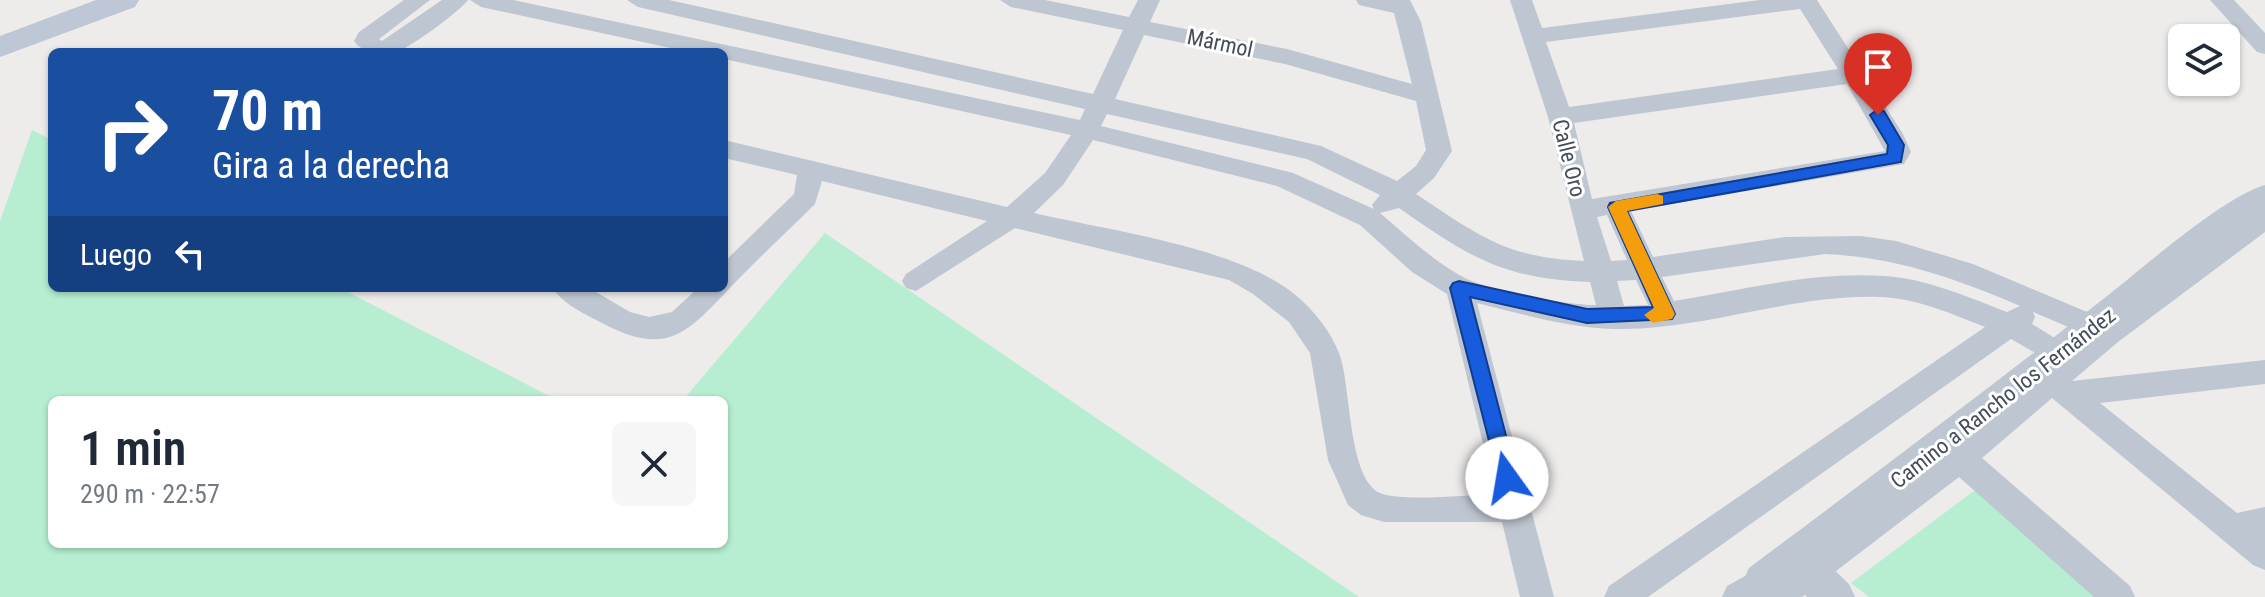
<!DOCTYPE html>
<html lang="es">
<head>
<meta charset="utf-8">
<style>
	body { margin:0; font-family:"Roboto Condensed",sans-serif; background:#f6f6f7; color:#1f2937; height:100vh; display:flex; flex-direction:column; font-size:30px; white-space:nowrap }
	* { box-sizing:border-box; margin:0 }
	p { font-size:26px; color:#747a83 }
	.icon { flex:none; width:44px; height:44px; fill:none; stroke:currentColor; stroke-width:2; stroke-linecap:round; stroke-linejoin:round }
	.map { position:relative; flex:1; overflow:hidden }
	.panel { position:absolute; left:48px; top:396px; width:680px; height:152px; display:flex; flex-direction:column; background:#fff; border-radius:12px; box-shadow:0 2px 6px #0004 }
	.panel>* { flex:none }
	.hud { position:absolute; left:48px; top:48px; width:680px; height:244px; border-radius:12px; box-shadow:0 2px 6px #0004; background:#1a4fa0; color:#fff; overflow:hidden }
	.tools { position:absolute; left:2168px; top:24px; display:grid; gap:16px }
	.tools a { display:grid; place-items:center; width:72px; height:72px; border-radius:12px; background:#fff; box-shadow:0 2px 6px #0004; font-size:40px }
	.pin { position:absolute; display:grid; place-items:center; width:68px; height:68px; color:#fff; margin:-82px -34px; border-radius:50% 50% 50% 0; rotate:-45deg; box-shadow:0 0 8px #0007 }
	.pin .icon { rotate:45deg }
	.me { position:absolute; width:88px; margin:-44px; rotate:347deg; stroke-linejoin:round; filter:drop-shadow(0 0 6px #0008) }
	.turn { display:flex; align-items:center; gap:28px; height:168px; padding:0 32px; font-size:36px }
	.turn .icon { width:104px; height:104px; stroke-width:2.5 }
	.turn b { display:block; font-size:56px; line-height:68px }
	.then { display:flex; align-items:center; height:76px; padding:0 32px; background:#0003; gap:16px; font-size:30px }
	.round { display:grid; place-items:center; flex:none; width:84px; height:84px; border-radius:12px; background:#f6f6f7 }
	.headline { display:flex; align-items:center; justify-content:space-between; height:136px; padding:0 32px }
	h1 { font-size:48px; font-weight:600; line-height:60px }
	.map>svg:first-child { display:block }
	.green { fill:#b7eed1 }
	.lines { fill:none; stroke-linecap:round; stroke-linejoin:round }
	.minor { fill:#bec6d1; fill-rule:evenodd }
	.tertiary { fill:#bec6d1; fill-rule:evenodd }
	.secondary { fill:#bdc7d5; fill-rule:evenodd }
	.route { fill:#175cdc; stroke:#0f3c8f; stroke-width:2 }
	.slow { fill:#f59e0b }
	.labels { text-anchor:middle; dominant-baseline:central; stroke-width:6; stroke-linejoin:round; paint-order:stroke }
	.street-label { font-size:22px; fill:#444d58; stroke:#fff }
</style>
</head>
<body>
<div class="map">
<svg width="2265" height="597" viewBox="0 0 2265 597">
	<rect width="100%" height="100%" fill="#eeebeb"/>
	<g class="green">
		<path d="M 32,130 L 52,140 L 52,288 L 340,288 L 557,400 L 52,400 L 52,544 L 724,544 L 724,400 L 683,400 L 825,233 L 1359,597 L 0,597 L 0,221 Z"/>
		<path d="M 1975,490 L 2095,597 L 1869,597 L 1851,583 Z"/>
	</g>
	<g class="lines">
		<g class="minor">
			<path d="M 404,0 L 430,0 L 379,39 L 382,41 L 442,0 L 468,0 C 460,11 408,50 395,52 C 381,55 363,54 354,41 L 359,32 Z"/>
			<path d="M 470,0 L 513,0 L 1080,120 L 1085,109 L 638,7 L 627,0 L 669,0 L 1093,94 L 1123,30 L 1011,7 L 1000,0 L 1045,0 L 1129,17 L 1138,0 L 1160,0 L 1150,22 L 1287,49 L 1412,84 L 1394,13 L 1359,5 L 1356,0 L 1410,0 L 1421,22 L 1452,151 L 1434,178 L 1416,194 C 1478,235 1506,258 1584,261 L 1548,117 L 1510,0 L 1532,0 L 1542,28 L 1760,0 L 1817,0 L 1903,134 L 1911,152 L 1904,164 L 1631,211 L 1653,257 L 1785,237 L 1861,236 L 1896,241 L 1973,264 L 2106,320 L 2256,211 L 2265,208 L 2265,232 L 2118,342 L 2072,381 L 2265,360 L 2265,384 L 2100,403 L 2237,513 L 2265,507 L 2265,570 L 2253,565 L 2052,398 L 1982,458 L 2130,586 L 2135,597 L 2094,597 L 1959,477 L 1802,597 L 1722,597 L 1727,586 L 1763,566 L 1775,570 L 1777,576 L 1937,457 L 1932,447 L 1936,438 L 1947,434 L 1960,440 L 2031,381 L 2024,371 L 2029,363 L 2039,359 L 2053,363 L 2011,339 L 1648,597 L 1604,597 L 1609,586 L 1985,327 C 1952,314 1916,298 1880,297 C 1790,294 1703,331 1614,329 C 1568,328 1522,314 1477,303 L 1554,597 L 1520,597 L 1502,522 L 1384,522 L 1361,515 L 1348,505 L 1328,460 L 1310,353 L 1289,322 L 1253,294 L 1229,280 L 1015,228 L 916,291 L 906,288 L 902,281 L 906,274 L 987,221 L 822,181 L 815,204 C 787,232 755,261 728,290 C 686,334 666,357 602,323 C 587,315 562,304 553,288 L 589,288 L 630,312 L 649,317 L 672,312 L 698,288 L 724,288 L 724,262 L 794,194 L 797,175 L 724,158 L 724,140 L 1007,207 L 1045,173 L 1071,135 L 724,59 L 724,52 L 689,52 L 481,7 ZM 1800,9 L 1838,69 L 1569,107 L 1546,42 ZM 1144,35 L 1285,64 L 1416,101 L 1426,150 L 1416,166 L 1397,181 L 1321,146 L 1115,99 ZM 1847,84 L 1885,151 L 1592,199 L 1574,123 ZM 1107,114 L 1307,159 L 1380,195 L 1372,205 L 1374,209 L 1293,173 L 1101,126 ZM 1093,140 L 1277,186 L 1360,225 L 1412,272 L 1447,294 L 1495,494 C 1469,495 1402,502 1380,493 C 1348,479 1351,387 1340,356 C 1332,333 1316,313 1298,297 C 1240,247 1110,231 1034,213 L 1063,185 ZM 1399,208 C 1468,256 1502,279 1590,282 L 1596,305 C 1567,305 1488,291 1463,277 C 1432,260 1407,236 1380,213 ZM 1607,215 L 1627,260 L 1611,261 L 1597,217 ZM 1825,254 C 1895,257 1955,278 2020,306 L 2007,312 C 1968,297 1925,278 1883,276 C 1814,271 1741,290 1674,301 L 1662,277 ZM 1636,280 L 1648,305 L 1624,306 L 1617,281 ZM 2033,312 L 2087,335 L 2071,348 L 2032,324 L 2035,317 Z"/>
			<path d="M 2210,0 L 2234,0 L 2265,33 L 2265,54 L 2257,52 Z"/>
		</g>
		<path class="tertiary" d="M 2265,185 L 2265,212 L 2226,238 L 1823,559 L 1849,584 L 1855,597 L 1807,597 L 1795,585 L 1800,597 L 1749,594 L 1743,581 L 1749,568 C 1867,480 1985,391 2102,300 C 2141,270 2221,198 2265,185 Z"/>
		<path class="secondary" d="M 96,0 L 139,0 L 135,7 L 0,57 L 0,36 Z"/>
	</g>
	<path class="route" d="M 1878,109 L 1884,111 L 1904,145 L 1901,162 L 1627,211 L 1675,314 L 1672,319 L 1587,323 L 1470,297 L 1517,478 L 1507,486 L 1500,484 L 1450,288 L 1453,283 L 1459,281 L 1587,309 L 1653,307 L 1608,207 L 1610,203 L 1887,154 L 1888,145 L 1870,115 Z"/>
	<path class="slow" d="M 1657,194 L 1663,196 L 1663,204 L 1627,211 L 1675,314 L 1672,319 L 1653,323 L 1644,315 L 1654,308 L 1608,207 L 1616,201 Z"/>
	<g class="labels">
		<g class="street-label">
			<text transform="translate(1220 43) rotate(12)">Mármol</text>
			<text transform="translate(1569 158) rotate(76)">Calle Oro</text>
			<text transform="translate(2003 398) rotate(-38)">Camino a Rancho los Fernández</text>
		</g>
	</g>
</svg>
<div class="tools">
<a><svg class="icon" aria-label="layers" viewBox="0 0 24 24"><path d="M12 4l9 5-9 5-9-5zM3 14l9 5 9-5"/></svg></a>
</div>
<div class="pin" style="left:1878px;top:115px;background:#d93025"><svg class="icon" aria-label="arrive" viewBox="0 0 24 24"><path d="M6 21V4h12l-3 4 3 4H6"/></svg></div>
<svg class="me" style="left:1507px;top:478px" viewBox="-20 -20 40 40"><circle r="19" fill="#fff"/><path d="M0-13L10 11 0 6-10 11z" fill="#175cdc"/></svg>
<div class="hud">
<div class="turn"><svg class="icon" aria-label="right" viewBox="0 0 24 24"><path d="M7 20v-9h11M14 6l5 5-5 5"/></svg><div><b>70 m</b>Gira a la derecha</div></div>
<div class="then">Luego<svg class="icon" aria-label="left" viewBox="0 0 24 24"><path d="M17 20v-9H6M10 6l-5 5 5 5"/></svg></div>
</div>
<section class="panel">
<div class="headline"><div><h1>1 min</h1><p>290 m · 22:57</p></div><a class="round"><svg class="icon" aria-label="close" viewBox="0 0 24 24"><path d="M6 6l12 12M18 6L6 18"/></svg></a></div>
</section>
</div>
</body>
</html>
